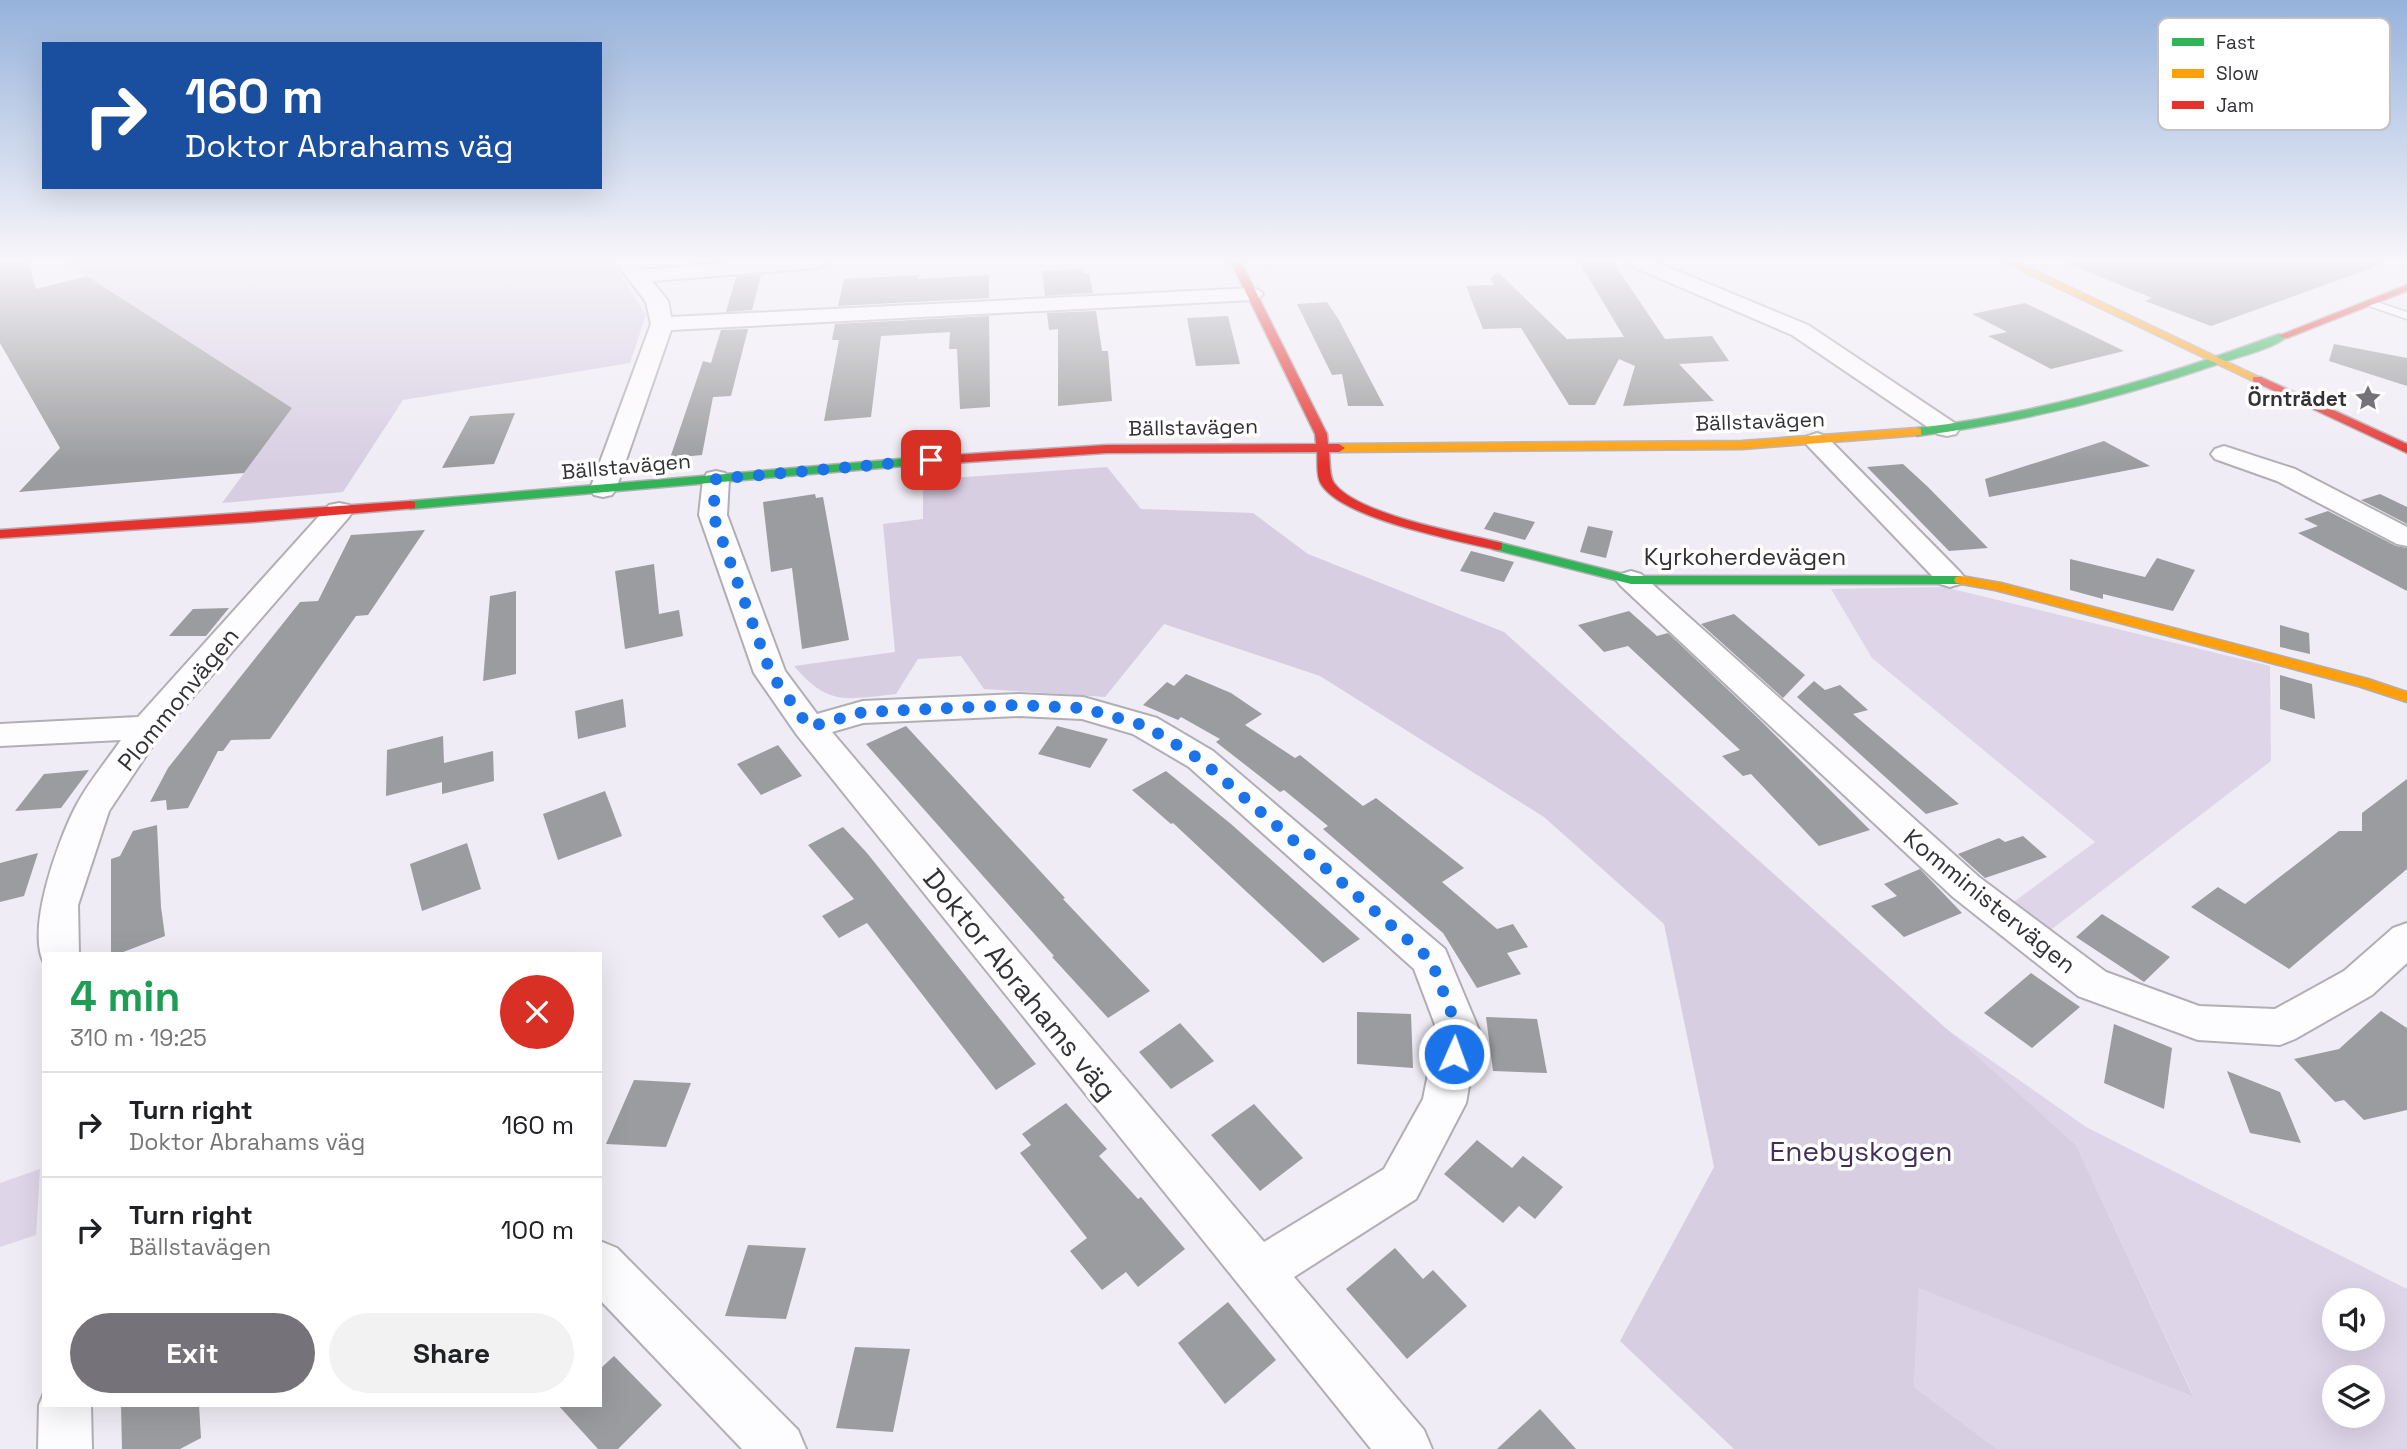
<!DOCTYPE html>
<html lang="en">
<head>
<meta charset="utf-8">
<style>
	body { margin:0; font-family:"Space Grotesk",sans-serif; background:#f2f2f2; color:#202124; height:100vh; display:flex; flex-direction:column; font-size:26px; white-space:nowrap }
	* { box-sizing:border-box; margin:0 }
	p { font-size:23px; color:#757577 }
	.icon { flex:none; width:38px; height:38px; fill:none; stroke:currentColor; stroke-width:2; stroke-linecap:round; stroke-linejoin:round }
	.map { position:relative; flex:1; overflow:hidden }
	.panel { position:absolute; left:42px; top:952px; width:560px; height:455px; display:flex; flex-direction:column; background:#fff; border-radius:0px; box-shadow:0 7px 28px #0002 }
	.panel>* { flex:none }
	.hud { position:absolute; left:42px; top:42px; width:560px; height:147px; border-radius:0px; box-shadow:0 7px 28px #0002; background:#1a4fa0; color:#fff; overflow:hidden }
	.fabs { position:absolute; left:2322px; top:1288px; display:grid; gap:14px }
	.fabs a { display:grid; place-items:center; width:63px; height:63px; border-radius:50%; background:#fff; box-shadow:0 7px 28px #0002; font-size:35px }
	.pin { position:absolute; display:grid; place-items:center; width:60px; height:60px; color:#fff; margin:-30px; border-radius:14px; box-shadow:0 4px 10px #0006 }
	.me { position:absolute; width:77px; margin:-38px; rotate:2deg; stroke-linejoin:round; filter:drop-shadow(0 0 5px #0008) }
	.turn { display:flex; align-items:center; gap:24px; height:147px; padding:0 28px; font-size:32px }
	.turn .icon { width:91px; height:91px; stroke-width:2.5 }
	.turn b { display:block; font-size:49px; line-height:60px }
	.round { display:grid; place-items:center; flex:none; width:74px; height:74px; border-radius:37px; background:#f2f2f2 }
	.summary { display:flex; align-items:center; justify-content:space-between; height:119px; padding:0 28px }
	h1 { font-size:42px; font-weight:800; line-height:52px; color:#1e9e55 }
	.primary-button { display:flex; gap:14px; margin-top:auto; padding:14px 28px }
	.primary-button a { flex:1; height:80px; border-radius:42px; background:#76727a; color:#fff; font-size:28px; font-weight:800; line-height:80px; text-align:center }
	.primary-button a+a { background:#f2f2f2; color:#202124 }
	ul { padding:0; list-style:none }
	li { display:flex; align-items:center; gap:21px; height:105px; padding:0 28px; border-top:2px solid #e0e0e0 }
	li div { flex:1 }
	li b { display:block; font-size:26px }
	li em { font-style:normal }
	.map>svg:first-child { display:block }
	.green { fill:#ded5e8; fill-rule:evenodd }
	.forest { fill:#d7cee2 }
	.building { fill:#9b9c9f }
	.lines { fill:none; stroke-linecap:round; stroke-linejoin:round }
	.lane-casing { stroke:#b1aeb5; stroke-width:3 }
	.street-casing { stroke:#b1aeb5; stroke-width:4 }
	.fast-casing { stroke:#b1aeb5; stroke-width:3 }
	.slow-casing { stroke:#b1aeb5; stroke-width:3 }
	.jam-casing { stroke:#b1aeb5; stroke-width:3 }
	.lane { fill:#fdfcfe; fill-rule:evenodd }
	.street { fill:#fdfcfe; fill-rule:evenodd }
	.fast { fill:#30b455; fill-rule:evenodd }
	.slow { fill:#ff9f0a; fill-rule:evenodd }
	.jam { fill:#e5322d; fill-rule:evenodd }
	.route { stroke:#1a73e8; stroke-width:12; stroke-dasharray:0 21.6 }
	.labels { text-anchor:middle; dominant-baseline:central; stroke-width:7; stroke-linejoin:round; paint-order:stroke }
	.far-poi-label { font-size:21px; font-weight:bold; fill:#343137; stroke:#fff; text-anchor:end }
	.far-street-label { font-size:21px; fill:#343137; stroke:#fff }
	.street-label { font-size:24px; fill:#343137; stroke:#fff }
	.near-street-label { font-size:28px; fill:#343137; stroke:#fff }
	.near-park-label { font-size:28px; fill:#442f58; stroke:#fff }
	.key { fill:#fff; stroke:#c2c1c3; stroke-width:2 }
	.key-label { font-size:19px; fill:#343137 }
</style>
</head>
<body>
<div class="map">
<svg width="2407" height="1449" viewBox="0 0 2407 1449">
	<rect width="100%" height="100%" fill="#f0ecf5"/>
	<g class="green">
		<path d="M 1944,587 L 2270,666 L 2271,761 L 2048,932 L 2011,904 L 2095,842 L 1872,658 L 1831,589 Z"/>
		<path d="M 1945,1028 L 2086,1127 L 2407,1289 L 2407,1449 L 1997,1449 L 1914,1387 L 1919,1287 L 2193,1395 L 2076,1145 ZM 2334,1300 L 2373,1300 L 2373,1339 L 2334,1339 ZM 2334,1377 L 2373,1377 L 2373,1416 L 2334,1416 Z"/>
		<path d="M 40,1169 L 36,1235 L 0,1247 L 0,1183 Z"/>
	</g>
	<g class="forest">
		<path d="M 66,262 L 612,262 L 646,315 L 630,363 L 403,400 L 343,492 L 222,503 L 292,408 Z"/>
		<path d="M 1107,467 L 1141,509 L 1253,513 L 1308,554 L 1504,632 L 2076,1145 L 2193,1396 L 1919,1288 L 1914,1387 L 1997,1449 L 1734,1449 L 1620,1341 L 1714,1167 L 1664,924 L 1544,817 L 1320,676 L 1164,624 L 1105,697 L 984,689 L 961,656 L 918,659 L 896,694 C 846,699 829,707 794,666 L 895,652 L 883,524 L 923,519 L 923,480 Z"/>
	</g>
	<g class="building">
		<path d="M 0,262 L 28,262 L 36,289 L 87,276 L 292,408 L 244,473 L 19,492 L 60,448 L 0,343 Z"/>
		<path d="M 1579,262 L 1613,262 L 1665,339 L 1712,336 L 1729,361 L 1679,364 L 1714,401 L 1623,406 L 1635,366 L 1619,359 L 1595,405 L 1569,405 L 1521,328 L 1483,329 L 1466,286 L 1494,285 L 1490,278 L 1498,272 L 1567,339 L 1624,337 Z"/>
		<path d="M 2380,262 L 2380,265 L 2211,326 L 2145,301 L 2152,298 L 2067,263 Z"/>
		<path d="M 1083,269 L 1083,273 L 1089,273 L 1093,293 L 1045,296 L 1042,271 Z"/>
		<path d="M 761,275 L 752,310 L 726,312 L 736,277 Z"/>
		<path d="M 919,275 L 918,279 L 989,275 L 989,298 L 838,306 L 844,279 Z"/>
		<path d="M 1327,302 L 1339,320 L 1384,406 L 1348,406 L 1342,374 L 1332,375 L 1297,304 Z"/>
		<path d="M 2025,303 L 2077,328 L 2124,351 L 2051,369 L 1988,336 L 2007,332 L 1972,314 Z"/>
		<path d="M 1096,311 L 1102,351 L 1108,351 L 1112,401 L 1058,406 L 1058,329 L 1049,330 L 1047,313 Z"/>
		<path d="M 989,316 L 990,407 L 960,409 L 957,349 L 949,349 L 950,332 L 881,336 L 871,417 L 824,421 L 839,340 L 832,340 L 835,324 Z"/>
		<path d="M 1228,316 L 1240,364 L 1196,366 L 1187,318 Z"/>
		<path d="M 748,329 L 731,396 L 713,397 L 702,455 L 670,458 L 703,361 L 711,363 L 721,330 Z"/>
		<path d="M 2334,344 L 2407,358 L 2407,386 L 2329,361 Z"/>
		<path d="M 515,413 L 494,464 L 442,468 L 470,416 Z"/>
		<path d="M 2104,441 L 2150,466 L 1989,497 L 1985,479 Z"/>
		<path d="M 1903,464 L 1928,487 L 1988,548 L 1949,551 L 1867,467 Z"/>
		<path d="M 815,494 L 816,498 L 823,497 L 849,640 L 802,649 L 792,568 L 771,572 L 763,502 Z"/>
		<path d="M 2380,494 L 2407,507 L 2407,524 L 2361,500 Z"/>
		<path d="M 2328,511 L 2396,546 L 2407,548 L 2407,591 L 2298,533 L 2318,526 L 2304,519 Z"/>
		<path d="M 1494,512 L 1535,522 L 1525,540 L 1484,529 Z"/>
		<path d="M 1588,526 L 1613,531 L 1606,558 L 1580,552 Z"/>
		<path d="M 425,530 L 368,615 L 356,616 L 270,739 L 231,740 L 223,751 L 218,751 L 188,808 L 167,810 L 166,800 L 150,802 L 168,768 L 300,602 L 318,601 L 351,535 Z"/>
		<path d="M 1471,551 L 1514,562 L 1504,582 L 1460,571 Z"/>
		<path d="M 2157,558 L 2195,570 L 2173,611 L 2103,594 L 2103,599 L 2070,590 L 2070,559 L 2145,577 Z"/>
		<path d="M 654,564 L 659,614 L 679,610 L 683,636 L 625,649 L 615,571 Z"/>
		<path d="M 516,591 L 516,674 L 483,681 L 490,596 Z"/>
		<path d="M 229,608 L 206,636 L 169,636 L 193,609 Z"/>
		<path d="M 1629,611 L 1657,636 L 1668,633 L 1761,721 L 1870,830 L 1819,846 L 1751,774 L 1743,776 L 1722,756 L 1740,750 L 1628,646 L 1604,652 L 1578,625 Z"/>
		<path d="M 1734,614 L 1805,675 L 1783,698 L 1701,624 Z"/>
		<path d="M 2280,625 L 2309,633 L 2310,654 L 2280,647 Z"/>
		<path d="M 1186,674 L 1231,693 L 1262,714 L 1245,725 L 1295,758 L 1300,755 L 1363,806 L 1376,798 L 1464,868 L 1442,882 L 1497,929 L 1513,924 L 1528,947 L 1507,953 L 1521,974 L 1477,988 L 1443,933 L 1323,829 L 1328,826 L 1284,790 L 1280,792 L 1216,742 L 1220,739 L 1181,717 L 1178,720 L 1143,705 L 1167,682 L 1174,686 Z"/>
		<path d="M 2280,675 L 2312,684 L 2315,719 L 2280,709 Z"/>
		<path d="M 1814,681 L 1825,690 L 1840,685 L 1868,710 L 1853,714 L 1959,804 L 1926,814 L 1797,697 Z"/>
		<path d="M 623,699 L 626,727 L 578,739 L 575,711 Z"/>
		<path d="M 906,726 L 1065,898 L 1063,899 L 1150,991 L 1108,1018 L 1052,957 L 1054,956 L 866,744 Z"/>
		<path d="M 1057,726 L 1108,739 L 1090,768 L 1038,754 Z"/>
		<path d="M 443,736 L 444,763 L 493,751 L 494,781 L 442,794 L 442,782 L 386,796 L 387,750 Z"/>
		<path d="M 778,745 L 802,776 L 761,795 L 737,764 Z"/>
		<path d="M 89,770 L 61,808 L 15,811 L 44,774 Z"/>
		<path d="M 1166,771 L 1231,824 L 1360,939 L 1323,963 L 1173,823 L 1171,824 L 1132,790 Z"/>
		<path d="M 2407,779 L 2407,869 L 2289,969 L 2191,907 L 2218,887 L 2245,904 L 2339,831 L 2362,831 L 2362,813 Z"/>
		<path d="M 605,791 L 622,836 L 558,860 L 543,814 Z"/>
		<path d="M 157,825 L 161,907 L 165,936 L 118,954 L 111,954 L 111,859 L 120,856 L 133,831 Z"/>
		<path d="M 843,827 L 867,853 L 1036,1064 L 996,1090 L 867,923 L 839,938 L 822,916 L 854,899 L 808,845 Z"/>
		<path d="M 2023,836 L 2047,857 L 1985,878 L 1958,854 L 1999,838 L 2005,842 Z"/>
		<path d="M 467,843 L 481,889 L 422,911 L 410,864 Z"/>
		<path d="M 38,853 L 24,896 L 0,902 L 0,863 Z"/>
		<path d="M 1920,869 L 1962,913 L 1904,937 L 1871,906 L 1897,896 L 1884,884 Z"/>
		<path d="M 2102,914 L 2151,945 L 2170,957 L 2144,982 L 2076,937 Z"/>
		<path d="M 2031,973 L 2080,1007 L 2032,1048 L 1984,1013 Z"/>
		<path d="M 2381,1011 L 2407,1028 L 2407,1110 L 2364,1120 L 2344,1100 L 2335,1102 L 2294,1059 L 2339,1049 Z"/>
		<path d="M 1357,1012 L 1411,1014 L 1413,1068 L 1357,1064 Z"/>
		<path d="M 1486,1017 L 1537,1019 L 1547,1073 L 1493,1071 Z"/>
		<path d="M 1180,1023 L 1214,1061 L 1171,1089 L 1139,1052 Z"/>
		<path d="M 2114,1024 L 2172,1048 L 2164,1109 L 2104,1083 Z"/>
		<path d="M 2227,1071 L 2280,1092 L 2301,1143 L 2250,1133 Z"/>
		<path d="M 634,1080 L 691,1083 L 666,1147 L 606,1144 Z"/>
		<path d="M 1066,1103 L 1107,1149 L 1099,1156 L 1138,1199 L 1141,1197 L 1185,1249 L 1138,1287 L 1126,1272 L 1102,1290 L 1070,1251 L 1087,1238 L 1020,1153 L 1031,1145 L 1022,1134 Z"/>
		<path d="M 1254,1104 L 1303,1158 L 1260,1191 L 1211,1135 Z"/>
		<path d="M 1477,1140 L 1512,1168 L 1523,1156 L 1563,1187 L 1535,1219 L 1519,1206 L 1503,1223 L 1444,1174 Z"/>
		<path d="M 748,1245 L 806,1248 L 786,1319 L 725,1316 Z"/>
		<path d="M 1395,1248 L 1423,1279 L 1433,1270 L 1467,1306 L 1407,1359 L 1346,1289 Z"/>
		<path d="M 1228,1302 L 1276,1360 L 1225,1404 L 1178,1343 Z"/>
		<path d="M 855,1347 L 910,1349 L 893,1432 L 836,1428 Z"/>
		<path d="M 614,1356 L 662,1405 L 618,1449 L 598,1449 L 558,1405 L 600,1405 L 600,1369 Z"/>
		<path d="M 121,1405 L 199,1405 L 201,1438 L 180,1449 L 122,1449 Z"/>
		<path d="M 1540,1409 L 1576,1449 L 1497,1449 Z"/>
	</g>
	<g class="lines">
		<defs>
			<path id="lane" d="M 2366,301 L 2374,301 L 2407,312 L 2407,319 L 2366,305 Z"/>
			<g id="street">
				<path d="M 616,262 L 637,262 L 643,270 L 735,262 L 826,262 L 816,268 L 652,281 L 668,301 L 671,317 L 1252,288 L 1259,290 L 1263,294 L 1259,298 L 1252,300 L 671,330 L 616,489 L 612,495 L 603,497 L 594,495 L 590,489 L 651,324 L 646,302 Z"/>
				<path d="M 1628,262 L 1656,262 L 1808,325 L 1956,424 L 1959,429 L 1956,434 L 1947,436 L 1938,434 L 1792,335 L 1631,266 Z"/>
				<path d="M 1817,433 L 1826,436 L 1960,572 L 1965,578 L 1960,584 L 1950,587 L 1940,584 L 1808,446 L 1804,441 L 1808,436 Z"/>
				<path d="M 2224,446 L 2295,469 L 2407,527 L 2407,546 L 2397,544 L 2277,481 L 2215,459 L 2211,454 L 2215,449 Z"/>
				<path d="M 716,471 L 725,473 L 729,479 L 727,515 L 785,671 L 817,714 L 863,701 L 1019,694 L 1083,697 L 1157,718 L 1213,751 L 1445,949 L 1479,1030 L 1466,1103 L 1416,1199 L 1294,1277 L 1424,1430 L 1432,1449 L 1371,1449 L 797,735 L 754,673 L 699,515 L 703,479 L 707,473 ZM 1019,716 L 1082,719 L 1133,734 L 1189,767 L 1414,969 L 1437,1030 L 1423,1099 L 1384,1169 L 1264,1242 L 832,732 L 863,723 Z"/>
				<path d="M 339,503 L 349,505 L 353,511 L 349,517 L 159,736 L 109,811 L 78,905 L 79,954 L 44,954 L 44,963 C 26,929 58,841 75,808 C 87,784 106,762 121,740 L 0,746 L 0,724 L 138,717 L 329,505 Z"/>
				<path d="M 1631,571 L 1641,574 L 1979,877 L 2106,972 L 2199,1006 L 2275,1009 L 2344,971 L 2393,928 L 2407,923 L 2407,963 L 2372,995 L 2295,1039 L 2280,1045 L 2198,1040 L 2078,996 L 1953,897 L 1621,586 L 1616,580 L 1621,574 Z"/>
				<path d="M 600,1241 L 617,1248 L 798,1430 L 806,1449 L 742,1449 L 600,1300 Z"/>
				<path d="M 44,1393 L 44,1405 L 91,1405 L 92,1449 L 38,1449 L 39,1405 Z"/>
			</g>
			<g id="fast">
				<path d="M 2279,334 L 2288,336 C 2272,349 2244,355 2224,362 C 2124,397 2022,422 1917,436 L 1911,432 L 1917,428 C 2043,413 2161,378 2279,334 Z"/>
				<path d="M 923,457 L 927,458 L 927,464 L 410,509 L 404,505 L 410,501 Z"/>
				<path d="M 1497,542 L 1631,576 L 1961,576 L 1968,580 L 1961,584 L 1631,584 L 1492,549 L 1492,543 Z"/>
			</g>
			<g id="slow">
				<path d="M 2004,262 L 2017,262 L 2263,379 L 2253,381 Z"/>
				<path d="M 1917,428 L 1921,429 L 1921,435 L 1742,449 L 1339,452 L 1333,448 L 1339,444 L 1742,441 Z"/>
				<path d="M 1961,576 L 2001,583 L 2368,679 L 2407,692 L 2407,702 L 2358,686 L 1995,590 L 1956,583 L 1954,580 L 1956,577 Z"/>
			</g>
			<g id="jam">
				<path d="M 1231,262 L 1241,262 L 1327,434 L 1328,444 L 1339,444 L 1345,448 L 1339,452 L 1329,452 C 1330,461 1329,476 1334,483 C 1357,515 1462,533 1502,543 L 1502,549 L 1497,550 C 1456,540 1342,519 1321,484 C 1316,476 1318,461 1317,452 L 1106,453 L 923,465 L 917,461 L 923,457 L 1106,445 L 1316,444 L 1315,434 Z"/>
				<path d="M 2407,285 L 2407,291 L 2287,338 L 2278,336 Z"/>
				<path d="M 2253,377 L 2261,377 L 2407,444 L 2407,453 L 2253,381 Z"/>
				<path d="M 410,501 L 415,502 L 415,508 L 254,522 L 0,538 L 0,530 Z"/>
			</g>
		</defs>
		<use href="#lane" class="lane-casing"/>
		<use href="#street" class="street-casing"/>
		<use href="#fast" class="fast-casing"/>
		<use href="#slow" class="slow-casing"/>
		<use href="#jam" class="jam-casing"/>
		<use href="#lane" class="lane"/>
		<use href="#street" class="street"/>
		<use href="#fast" class="fast"/>
		<use href="#slow" class="slow"/>
		<use href="#jam" class="jam"/>
	</g>
	<linearGradient id="sky" x2="0" y2="1"><stop stop-color="#96b2db"/><stop offset="0.56" stop-color="#f8f6fa"/><stop offset="1" stop-color="#f8f6fa" stop-opacity="0"/></linearGradient>
	<rect width="2407" height="465" fill="url(#sky)"/>
	<g class="lines">
		<path class="route" d="M 931,460 L 716,479 L 713,515 L 771,674 L 809,727 L 863,712 L 1019,705 L 1083,708 L 1146,726 L 1201,760 L 1431,960 L 1458,1030 L 1454,1054"/>
	</g>
	<defs>
		<symbol id="sight-bare" viewBox="-9 -9 18 18"><path d="M0-6L1.8-2.2L6-1.7L2.9 1.2L3.7 5.4L0 3.3L-3.7 5.4L-2.9 1.2L-6-1.7L-1.8-2.2Z" fill="#76727a" stroke="#fff" stroke-width="2.5" paint-order="stroke"/></symbol>
	</defs>
	<g fill-rule="evenodd">
		<use href="#sight-bare" x="2349" y="379" width="38" height="38"/>
	</g>
	<g class="labels">
		<g class="far-poi-label">
			<text x="2347" y="398">Örnträdet</text>
		</g>
		<g class="far-street-label">
			<text transform="translate(1760 421) rotate(-2)">Bällstavägen</text>
			<text transform="translate(1193 427) rotate(-1)">Bällstavägen</text>
			<text transform="translate(626 466) rotate(-5)">Bällstavägen</text>
		</g>
		<g class="street-label">
			<text x="1745" y="556">Kyrkoherdevägen</text>
			<text transform="translate(178 699) rotate(-51)">Plommonvägen</text>
			<text transform="translate(1990 901) rotate(39)">Komministervägen</text>
		</g>
		<g class="near-street-label">
			<text transform="translate(1020 984) rotate(51)">Doktor Abrahams väg</text>
		</g>
		<g class="near-park-label">
			<text x="1861" y="1151">Enebyskogen</text>
		</g>
	</g>
	<rect x="2158" y="18" width="232" height="112" rx="10" class="key"/>
	<rect x="2172" y="38" width="32" height="8" fill="#30b455"/>
	<rect x="2172" y="69" width="32" height="9" fill="#ff9f0a"/>
	<rect x="2172" y="101" width="32" height="8" fill="#e5322d"/>
	<g class="key-label">
		<text x="2216" y="49">Fast</text>
		<text x="2216" y="80">Slow</text>
		<text x="2216" y="112">Jam</text>
	</g>
</svg>
<div class="fabs">
<a><svg class="icon" aria-label="sound" viewBox="0 0 24 24"><path d="M4 9h4l5-4v14l-5-4H4zM17 9q2 3 0 6"/></svg></a>
<a><svg class="icon" aria-label="layers" viewBox="0 0 24 24"><path d="M12 4l9 5-9 5-9-5zM3 14l9 5 9-5"/></svg></a>
</div>
<div class="pin" style="left:931px;top:460px;background:#d93025"><svg class="icon" aria-label="arrive" viewBox="0 0 24 24"><path d="M6 21V4h12l-3 4 3 4H6"/></svg></div>
<svg class="me" style="left:1454px;top:1054px" viewBox="-20 -20 40 40"><circle r="17" fill="#1a73e8" stroke="#fff" stroke-width="3"/><path d="M0-11L8 9 0 5-8 9z" fill="#fff"/></svg>
<div class="hud">
<div class="turn"><svg class="icon" aria-label="right" viewBox="0 0 24 24"><path d="M7 20v-9h11M14 6l5 5-5 5"/></svg><div><b>160 m</b>Doktor Abrahams väg</div></div>
</div>
<section class="panel">
<div class="summary"><div><h1>4 min</h1><p>310 m · 19:25</p></div><a class="round" style="background:#d93025;color:#fff"><svg class="icon" aria-label="close" viewBox="0 0 24 24"><path d="M6 6l12 12M18 6L6 18"/></svg></a></div>
<ul>
<li><svg class="icon" aria-label="right" viewBox="0 0 24 24"><path d="M7 20v-9h11M14 6l5 5-5 5"/></svg><div><b>Turn right</b><p>Doktor Abrahams väg</p></div><em>160 m</em></li>
<li><svg class="icon" aria-label="right" viewBox="0 0 24 24"><path d="M7 20v-9h11M14 6l5 5-5 5"/></svg><div><b>Turn right</b><p>Bällstavägen</p></div><em>100 m</em></li>
</ul>
<div class="primary-button"><a>Exit</a><a>Share</a></div>
</section>
</div>
</body>
</html>
